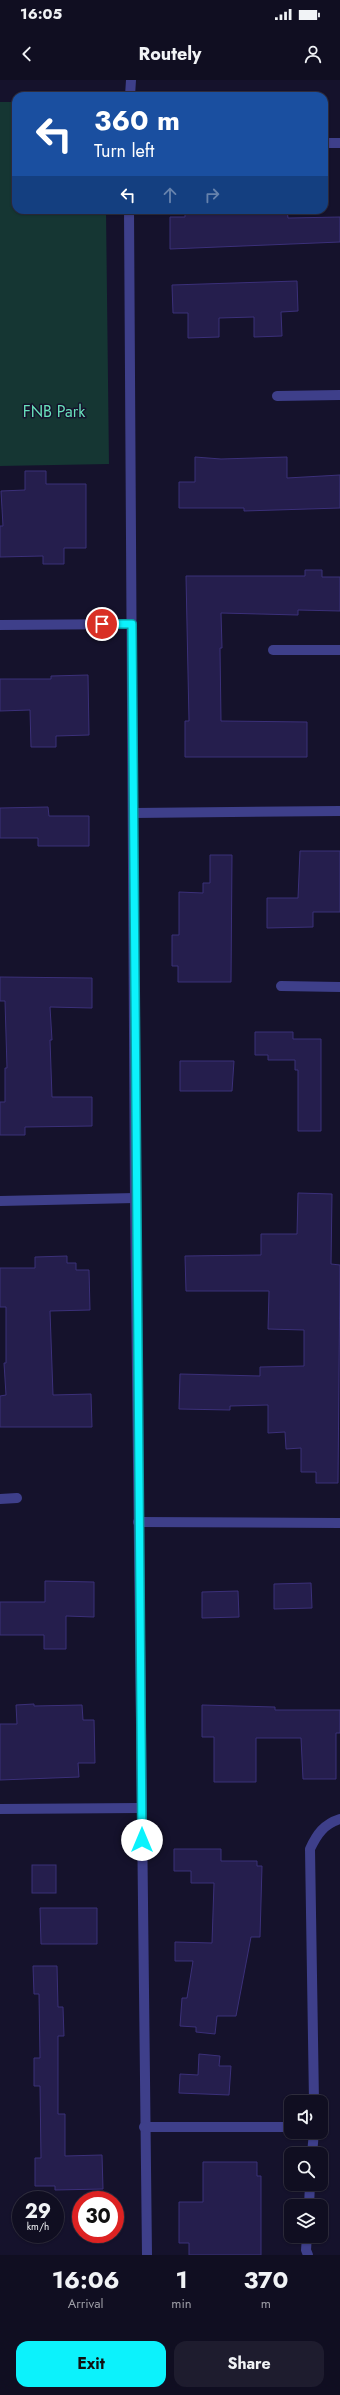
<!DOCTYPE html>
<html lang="en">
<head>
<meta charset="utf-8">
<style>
	body { margin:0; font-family:Jost,sans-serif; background:#1e1c2e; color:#f1f3f6; height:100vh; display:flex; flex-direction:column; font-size:15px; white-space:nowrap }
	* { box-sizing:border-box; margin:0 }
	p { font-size:13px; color:#9c9ca5 }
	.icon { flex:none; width:22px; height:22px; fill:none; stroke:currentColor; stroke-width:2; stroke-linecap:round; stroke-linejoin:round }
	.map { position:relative; height:2175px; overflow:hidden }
	.drawer { display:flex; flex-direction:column; background:#100e21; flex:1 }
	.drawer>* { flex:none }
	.banner { position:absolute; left:12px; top:12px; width:316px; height:122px; border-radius:12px; box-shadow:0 1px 3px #0004,0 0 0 1px #302e3f; background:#1a4fa0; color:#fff; overflow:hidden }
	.controls { position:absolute; left:284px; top:2015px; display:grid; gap:8px }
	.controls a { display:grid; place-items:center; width:44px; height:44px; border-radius:8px; background:#100e21; box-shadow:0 1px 3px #0004,0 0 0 1px #302e3f; font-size:20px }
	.speed { position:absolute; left:12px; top:2111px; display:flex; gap:8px; font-size:20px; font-weight:700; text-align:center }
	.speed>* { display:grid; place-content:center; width:52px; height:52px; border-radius:50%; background:#100e21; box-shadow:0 1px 3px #0004,0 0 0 1px #302e3f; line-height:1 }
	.speed small { font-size:10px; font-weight:400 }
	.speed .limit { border:6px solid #d22; background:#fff; color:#111 }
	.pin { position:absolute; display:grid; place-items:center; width:34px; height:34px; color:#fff; margin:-17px; border:2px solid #fff; border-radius:50%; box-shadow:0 1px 4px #0007 }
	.me { position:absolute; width:44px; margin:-22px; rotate:0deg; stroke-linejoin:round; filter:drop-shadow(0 0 3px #0008) }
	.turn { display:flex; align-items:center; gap:14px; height:84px; padding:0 16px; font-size:18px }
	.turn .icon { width:52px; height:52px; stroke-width:2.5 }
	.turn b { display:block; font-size:28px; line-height:34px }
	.lanes { display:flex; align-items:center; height:38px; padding:0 16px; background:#0003; justify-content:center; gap:20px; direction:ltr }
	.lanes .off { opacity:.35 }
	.eta { display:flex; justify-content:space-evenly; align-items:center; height:68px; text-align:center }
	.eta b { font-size:24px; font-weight:700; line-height:28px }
	.button { display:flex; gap:8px; margin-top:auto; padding:8px 16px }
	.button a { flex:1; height:46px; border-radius:12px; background:#0cf2fc; color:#111; font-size:16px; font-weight:700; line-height:46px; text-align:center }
	.button a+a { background:#1e1c2e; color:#f1f3f6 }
	.status { display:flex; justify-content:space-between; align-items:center; height:28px; padding:0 20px; background:#100e21; direction:ltr }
	.status svg { height:11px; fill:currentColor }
	header { display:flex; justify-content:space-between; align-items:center; height:52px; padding:0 16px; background:#100e21; font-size:18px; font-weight:700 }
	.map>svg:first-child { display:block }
	.green { fill:#153633 }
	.building { fill:#251e4d; stroke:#3b3079 }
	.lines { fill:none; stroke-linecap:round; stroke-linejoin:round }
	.street { stroke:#3e3f8a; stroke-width:10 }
	.route-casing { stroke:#089da4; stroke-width:10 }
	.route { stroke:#0cf2fc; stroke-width:7 }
	.labels { text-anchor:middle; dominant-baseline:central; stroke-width:3; stroke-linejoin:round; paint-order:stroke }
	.park-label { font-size:16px; fill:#68e0bb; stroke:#15122c }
</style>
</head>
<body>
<div class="status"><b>16:05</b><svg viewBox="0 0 49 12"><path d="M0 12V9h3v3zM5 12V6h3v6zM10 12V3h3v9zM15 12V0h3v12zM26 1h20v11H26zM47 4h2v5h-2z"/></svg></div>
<header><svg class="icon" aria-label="back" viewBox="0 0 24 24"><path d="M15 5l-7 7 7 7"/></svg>Routely<svg class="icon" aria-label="person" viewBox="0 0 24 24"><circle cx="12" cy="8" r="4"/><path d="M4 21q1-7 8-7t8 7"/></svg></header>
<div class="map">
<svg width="340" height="2175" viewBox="0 0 340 2175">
	<rect width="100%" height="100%" fill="#15122c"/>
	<path class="green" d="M 0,22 L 16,22 L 16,130 L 106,130 L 109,384 L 0,386 Z"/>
	<g class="building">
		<path d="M 185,130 L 218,130 L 218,133 L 287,130 L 288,138 L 340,137 L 340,162 L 170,169 L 170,137 L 185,137 Z"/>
		<path d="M 297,201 L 298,231 L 281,232 L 282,256 L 254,257 L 254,237 L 219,238 L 219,257 L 188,258 L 188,233 L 173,233 L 172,205 Z"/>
		<path d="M 195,377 L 221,379 L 287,377 L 287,398 L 340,395 L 340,428 L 244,431 L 244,428 L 179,428 L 179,402 L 195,402 Z"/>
		<path d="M 25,391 L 46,391 L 46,404 L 86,404 L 86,468 L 64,468 L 64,484 L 43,484 L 43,476 L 0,477 L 0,446 L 3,446 L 1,411 L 25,410 Z"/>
		<path d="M 305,490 L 322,490 L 322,497 L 340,497 L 340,531 L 298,530 L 298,535 L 221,533 L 222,568 L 220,568 L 221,641 L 307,642 L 307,677 L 185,677 L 185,641 L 189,641 L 186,496 L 305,496 Z"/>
		<path d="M 88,595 L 89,655 L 56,656 L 56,667 L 31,667 L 30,630 L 0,631 L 0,599 L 51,599 L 51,596 Z"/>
		<path d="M 48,727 L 49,736 L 89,736 L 89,766 L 38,766 L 38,758 L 0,758 L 0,728 Z"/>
		<path d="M 300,771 L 340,771 L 340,832 L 313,832 L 313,847 L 267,848 L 267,818 L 298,818 Z"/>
		<path d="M 210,775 L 232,775 L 231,902 L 178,902 L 178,886 L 172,886 L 172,855 L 179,855 L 179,812 L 203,813 L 203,803 L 210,803 Z"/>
		<path d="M 0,897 L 92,898 L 92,928 L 50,927 L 52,960 L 50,960 L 52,1017 L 92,1017 L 92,1046 L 25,1047 L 25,1055 L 0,1055 L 0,1022 L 5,1022 L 5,988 L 7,988 L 5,921 L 0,921 Z"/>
		<path d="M 255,952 L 293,952 L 293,959 L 321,959 L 321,1051 L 298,1051 L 298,990 L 295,990 L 295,980 L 268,980 L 268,975 L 255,975 Z"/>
		<path d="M 180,981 L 234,981 L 232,1011 L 180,1011 Z"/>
		<path d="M 298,1113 L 332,1114 L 331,1184 L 340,1185 L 338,1403 L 316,1403 L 316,1392 L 301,1392 L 301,1368 L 286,1369 L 285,1352 L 268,1353 L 268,1325 L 230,1326 L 230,1330 L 179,1329 L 180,1294 L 260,1296 L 260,1287 L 304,1286 L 304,1250 L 268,1249 L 269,1211 L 186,1211 L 185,1176 L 261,1175 L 261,1154 L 297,1154 Z"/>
		<path d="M 67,1176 L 67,1183 L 76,1183 L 76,1190 L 89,1190 L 90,1230 L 50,1231 L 53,1315 L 91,1314 L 92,1347 L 0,1347 L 0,1316 L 6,1315 L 4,1283 L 6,1283 L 6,1227 L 0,1227 L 0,1188 L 35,1188 L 35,1177 Z"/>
		<path d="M 45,1501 L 94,1502 L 94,1537 L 66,1536 L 66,1569 L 44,1569 L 44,1555 L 0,1555 L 0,1522 L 45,1522 Z"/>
		<path d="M 311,1503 L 312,1528 L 274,1529 L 274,1504 Z"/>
		<path d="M 238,1511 L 239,1537 L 202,1538 L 202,1512 Z"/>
		<path d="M 34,1624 L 34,1626 L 82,1625 L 83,1640 L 94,1640 L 95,1683 L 78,1683 L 79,1697 L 0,1700 L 0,1644 L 17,1644 L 16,1625 Z"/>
		<path d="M 202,1625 L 275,1627 L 275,1630 L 340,1630 L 340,1653 L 336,1653 L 336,1699 L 303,1699 L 301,1658 L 256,1658 L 256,1702 L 214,1702 L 214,1657 L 202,1657 Z"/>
		<path d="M 174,1769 L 221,1769 L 221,1781 L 257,1781 L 257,1786 L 262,1786 L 260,1857 L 251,1857 L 236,1936 L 217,1936 L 215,1954 L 196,1952 L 196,1947 L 180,1946 L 182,1918 L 187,1918 L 193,1881 L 175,1881 L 175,1862 L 212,1863 L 214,1803 L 191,1803 L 191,1791 L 174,1791 Z"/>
		<rect x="32" y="1785" width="24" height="28"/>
		<path d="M 40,1828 L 97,1828 L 97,1864 L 41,1864 Z"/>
		<path d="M 33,1886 L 57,1886 L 58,1927 L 63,1927 L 64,1956 L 58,1956 L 58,2034 L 65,2034 L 65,2076 L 102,2075 L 103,2109 L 55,2110 L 55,2106 L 35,2106 L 35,2078 L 41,2078 L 40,2006 L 34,2006 L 34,1978 L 40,1978 L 39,1914 L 34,1914 Z"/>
		<path d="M 199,1974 L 220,1976 L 219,1986 L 231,1986 L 229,2015 L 179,2013 L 180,1994 L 198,1995 Z"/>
		<path d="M 203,2082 L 257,2082 L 257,2096 L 261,2096 L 261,2175 L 189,2175 L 189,2163 L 179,2163 L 179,2122 L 203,2122 Z"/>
	</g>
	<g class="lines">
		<g class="street">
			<path d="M 130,16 L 131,0"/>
			<path d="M 324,63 L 340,63"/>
			<path d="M 129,130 L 135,1118 L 147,2175"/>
			<path d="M 277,316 L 340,315"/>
			<path d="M 0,545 L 132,544"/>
			<path d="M 273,570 L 340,570"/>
			<path d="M 133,733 L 340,731"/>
			<path d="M 281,906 L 340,907"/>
			<path d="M 0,1121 L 135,1118"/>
			<path d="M 0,1419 L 17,1418"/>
			<path d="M 138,1442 L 340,1443"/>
			<path d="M 0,1729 L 141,1728"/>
			<path d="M 314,2022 L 310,1769 C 317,1754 324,1744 340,1739"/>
			<path d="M 144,2047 L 291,2047"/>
			<path d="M 312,2074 L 314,2052"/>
			<path d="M 309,2126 L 310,2104"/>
			<path d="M 307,2156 L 306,2170 L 308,2175"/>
		</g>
	</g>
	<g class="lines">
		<defs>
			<path id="route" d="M 102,544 L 132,544 L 142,1760"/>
		</defs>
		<use href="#route" class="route-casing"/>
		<use href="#route" class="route"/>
	</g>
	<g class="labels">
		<g class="park-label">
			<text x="54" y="331">FNB Park</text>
		</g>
	</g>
</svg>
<div class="controls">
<a><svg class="icon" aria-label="sound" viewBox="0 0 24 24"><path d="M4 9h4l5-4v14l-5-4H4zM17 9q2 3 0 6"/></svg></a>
<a><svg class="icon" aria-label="search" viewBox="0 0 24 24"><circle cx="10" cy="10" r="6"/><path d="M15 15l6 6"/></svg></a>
<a><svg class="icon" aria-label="layers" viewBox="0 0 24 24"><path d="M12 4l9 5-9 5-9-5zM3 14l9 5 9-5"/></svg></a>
</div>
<div class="speed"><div>29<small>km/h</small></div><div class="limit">30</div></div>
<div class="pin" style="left:102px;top:544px;background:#d93025"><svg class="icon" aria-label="arrive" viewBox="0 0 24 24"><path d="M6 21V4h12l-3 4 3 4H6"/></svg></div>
<svg class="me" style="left:142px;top:1760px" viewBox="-20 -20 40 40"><circle r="19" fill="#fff"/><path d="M0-13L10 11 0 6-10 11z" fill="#0cf2fc"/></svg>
<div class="banner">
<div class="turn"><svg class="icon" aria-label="left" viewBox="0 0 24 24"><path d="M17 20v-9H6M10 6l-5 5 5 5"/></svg><div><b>360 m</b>Turn left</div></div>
<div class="lanes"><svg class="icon" aria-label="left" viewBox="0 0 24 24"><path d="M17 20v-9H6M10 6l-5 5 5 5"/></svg><svg class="icon off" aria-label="ahead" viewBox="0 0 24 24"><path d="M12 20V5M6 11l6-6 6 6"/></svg><svg class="icon off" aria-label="right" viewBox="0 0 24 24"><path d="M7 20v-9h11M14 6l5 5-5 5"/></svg></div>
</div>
</div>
<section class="drawer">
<div class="eta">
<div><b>16:06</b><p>Arrival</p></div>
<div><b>1</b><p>min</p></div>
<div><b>370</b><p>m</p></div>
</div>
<div class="button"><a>Exit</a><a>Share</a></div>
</section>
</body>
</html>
